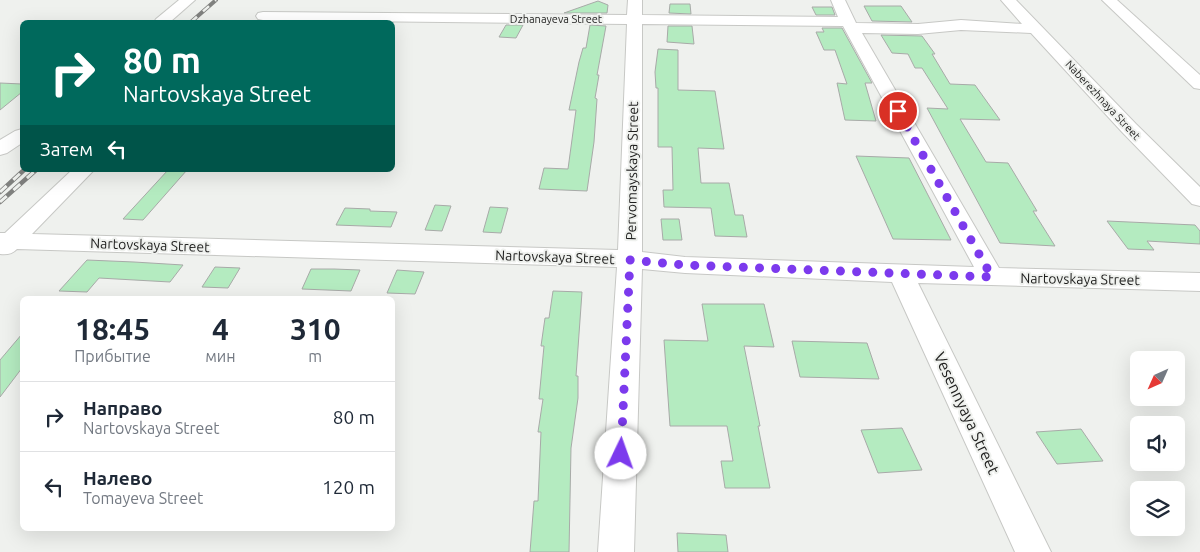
<!DOCTYPE html>
<html lang="ru">
<head>
<meta charset="utf-8">
<style>
	body { margin:0; font-family:Ubuntu,sans-serif; background:#f6f6f7; color:#1f2937; height:100vh; display:flex; flex-direction:column; font-size:19px; white-space:nowrap }
	* { box-sizing:border-box; margin:0 }
	p { font-size:16px; color:#747a83 }
	.icon { flex:none; width:28px; height:28px; fill:none; stroke:currentColor; stroke-width:2; stroke-linecap:round; stroke-linejoin:round }
	.map { position:relative; flex:1; overflow:hidden }
	.side { position:absolute; left:20px; top:296px; width:375px; height:235px; display:flex; flex-direction:column; background:#fff; border-radius:8px; box-shadow:0 5px 20px #0002 }
	.side>* { flex:none }
	.guide { position:absolute; left:20px; top:20px; width:375px; height:152px; border-radius:8px; box-shadow:0 5px 20px #0002; background:#00695c; color:#fff; overflow:hidden }
	.needle { width:32px; rotate:225deg }
	.buttons { position:absolute; left:1130px; top:351px; display:grid; gap:10px }
	.buttons a { display:grid; place-items:center; width:55px; height:55px; border-radius:8px; background:#fff; box-shadow:0 5px 20px #0002; font-size:25px }
	.pin { position:absolute; display:grid; place-items:center; width:42px; height:42px; color:#fff; margin:-21px; border:2px solid #fff; border-radius:50%; box-shadow:0 1px 5px #0007 }
	.me { position:absolute; width:55px; margin:-28px; rotate:3deg; stroke-linejoin:round; filter:drop-shadow(0 0 4px #0008) }
	.turn { display:flex; align-items:center; gap:18px; height:105px; padding:0 20px; font-size:22px }
	.turn .icon { width:65px; height:65px; stroke-width:2.5 }
	.turn b { display:block; font-size:35px; line-height:42px }
	.then { display:flex; align-items:center; height:48px; padding:0 20px; background:#0003; gap:10px; font-size:19px }
	.eta { display:flex; justify-content:space-evenly; align-items:center; height:85px; text-align:center }
	.eta b { font-size:30px; font-weight:600; line-height:35px }
	ul { padding:0; list-style:none }
	li { display:flex; align-items:center; gap:15px; height:70px; padding:0 20px; border-top:1px solid #e0e1e3 }
	li div { flex:1 }
	li b { display:block; font-size:19px }
	li em { font-style:normal }
	.map>svg:first-child { display:block }
	.building { fill:#b4ebc0; stroke:#a8aaa8 }
	.lines { fill:none; stroke-linecap:round; stroke-linejoin:round }
	.minor-casing { stroke:#c7c8c5; stroke-width:2 }
	.minor { fill:#fff; fill-rule:evenodd }
	.rail-far1-casing { stroke:#80817f; stroke-width:4 }
	.rail-casing { stroke:#80817f; stroke-width:4.5 }
	.rail-far1 { stroke:#eff1ee; stroke-width:2.5; stroke-dasharray:8; stroke-linecap:butt }
	.rail { stroke:#eff1ee; stroke-width:3; stroke-dasharray:9; stroke-linecap:butt }
	.route { stroke:#7c3aed; stroke-width:9; stroke-dasharray:0 16.2 }
	.labels { text-anchor:middle; dominant-baseline:central; stroke-width:4; stroke-linejoin:round; paint-order:stroke }
	.far-street-label { font-size:11px; fill:#1f1f1e; stroke:#eff1ee }
	.street-label { font-size:14px; fill:#1f1f1e; stroke:#eff1ee }
	.near-street-label { font-size:16px; fill:#1f1f1e; stroke:#eff1ee }
</style>
</head>
<body>
<div class="map">
<svg width="1200" height="552" viewBox="0 0 1200 552">
	<rect width="100%" height="100%" fill="#eff1ee"/>
	<g class="building">
		<path d="M 598,1 L 608,5 L 607,13 L 564,13 Z"/>
		<path d="M 670,4 L 690,4 L 691,14 L 669,13 Z"/>
		<path d="M 864,6 L 901,6 L 912,22 L 872,21 Z"/>
		<path d="M 812,7 L 832,7 L 835,15 L 816,15 Z"/>
		<path d="M 506,25 L 523,25 L 516,38 L 499,37 Z"/>
		<path d="M 590,25 L 606,26 L 597,75 L 599,75 L 595,98 L 597,99 L 594,142 L 587,191 L 539,189 L 544,168 L 568,169 L 576,110 L 569,110 L 579,62 L 583,48 L 586,48 Z"/>
		<path d="M 668,26 L 692,26 L 694,44 L 667,42 Z"/>
		<path d="M 822,28 L 842,28 L 872,83 L 865,83 L 876,121 L 845,120 L 837,83 L 847,84 L 835,50 L 824,50 L 816,32 L 824,32 Z"/>
		<path d="M 881,35 L 922,36 L 935,54 L 932,54 L 950,84 L 975,85 L 1000,120 L 960,119 L 986,162 L 1008,163 L 1037,211 L 1033,211 L 1055,246 L 1000,243 L 927,108 L 948,109 L 922,68 L 915,68 L 908,54 L 892,53 Z"/>
		<path d="M 658,49 L 678,50 L 678,90 L 715,91 L 724,149 L 698,148 L 701,183 L 729,183 L 735,215 L 743,215 L 747,237 L 715,236 L 711,208 L 664,207 L 663,190 L 673,190 L 672,147 L 658,147 L 658,88 L 656,88 L 655,72 Z"/>
		<path d="M 0,83 L 22,84 L 22,92 L 0,110 Z"/>
		<path d="M 856,156 L 909,158 L 951,240 L 893,239 Z"/>
		<path d="M 168,170 L 187,170 L 143,220 L 123,219 Z"/>
		<path d="M 435,205 L 451,206 L 442,231 L 425,230 Z"/>
		<path d="M 490,207 L 508,208 L 501,233 L 483,232 Z"/>
		<path d="M 345,208 L 370,209 L 370,211 L 397,212 L 391,227 L 336,225 Z"/>
		<path d="M 661,219 L 679,219 L 682,240 L 663,240 Z"/>
		<path d="M 1107,221 L 1195,225 L 1200,231 L 1200,244 L 1147,241 L 1154,250 L 1128,249 Z"/>
		<path d="M 87,260 L 134,262 L 183,265 L 170,282 L 99,278 L 87,292 L 59,291 Z"/>
		<path d="M 215,267 L 240,268 L 228,288 L 202,287 Z"/>
		<path d="M 311,269 L 334,269 L 360,270 L 351,291 L 302,289 Z"/>
		<path d="M 397,270 L 424,272 L 415,294 L 387,293 Z"/>
		<path d="M 553,291 L 582,292 L 576,376 L 578,376 L 578,398 L 571,448 L 569,552 L 530,552 L 534,501 L 538,501 L 541,432 L 538,432 L 543,399 L 539,399 L 544,346 L 541,346 L 545,318 L 549,318 Z"/>
		<path d="M 702,304 L 764,304 L 774,347 L 744,346 L 760,426 L 758,426 L 770,488 L 725,488 L 721,461 L 733,461 L 727,426 L 670,426 L 664,340 L 708,341 Z"/>
		<path d="M 22,334 L 22,368 L 0,397 L 0,360 Z"/>
		<path d="M 792,341 L 867,343 L 879,379 L 800,377 Z"/>
		<path d="M 902,428 L 922,470 L 878,473 L 861,430 Z"/>
		<path d="M 1081,429 L 1103,461 L 1057,464 L 1036,432 Z"/>
		<path d="M 677,533 L 726,535 L 728,552 L 678,552 Z"/>
	</g>
	<g class="lines">
		<defs>
			<g id="minor">
				<path d="M 179,0 L 195,0 L 170,22 L 154,22 L 156,19 Z"/>
				<path d="M 628,0 L 642,0 L 642,15 L 838,17 L 831,0 L 845,0 L 856,23 L 918,24 L 961,20 L 1022,24 L 1001,0 L 1016,0 L 1136,124 L 1200,187 L 1200,206 L 1192,204 L 1122,132 L 1031,33 L 961,30 L 918,34 L 862,33 L 999,268 L 1200,273 L 1200,291 L 918,283 L 1051,552 L 1015,552 L 892,282 L 685,273 L 642,269 L 634,552 L 598,552 L 617,267 L 17,249 C 12,254 7,255 0,254 L 0,233 L 5,233 L 72,170 L 94,170 L 32,234 L 618,250 L 627,24 L 263,20 L 258,19 L 256,16 L 258,13 L 263,12 L 627,15 ZM 642,24 L 843,26 L 974,267 L 685,257 L 642,252 Z"/>
				<path d="M 1102,0 L 1117,0 L 1200,75 L 1200,89 L 1194,88 Z"/>
				<path d="M 22,129 L 22,143 L 7,153 L 0,155 L 0,140 L 15,131 Z"/>
			</g>
		</defs>
		<use href="#minor" class="minor-casing"/>
		<use href="#minor" class="minor"/>
		<defs>
			<path id="rail-far1" d="M 191,22 L 216,0"/>
			<g id="rail">
				<path d="M 0,192 L 24,170"/>
				<path d="M 0,202 L 36,170"/>
			</g>
		</defs>
		<use href="#rail-far1" class="rail-far1-casing"/>
		<use href="#rail" class="rail-casing"/>
		<use href="#rail-far1" class="rail-far1"/>
		<use href="#rail" class="rail"/>
	</g>
	<g class="lines">
		<path class="route" d="M 621,454 L 630,260 L 685,265 L 992,277 L 898,111"/>
	</g>
	<g class="labels">
		<g class="far-street-label">
			<text x="556" y="19">Dzhanayeva Street</text>
			<text transform="translate(1103 100) rotate(47)">Naberezhnaya Street</text>
		</g>
		<g class="street-label">
			<text transform="translate(632 171) rotate(-89)">Pervomayskaya Street</text>
			<text transform="translate(150 245) rotate(2)">Nartovskaya Street</text>
			<text transform="translate(555 257) rotate(2)">Nartovskaya Street</text>
			<text transform="translate(1080 279) rotate(1)">Nartovskaya Street</text>
		</g>
		<g class="near-street-label">
			<text transform="translate(967 413) rotate(65)">Vesennyaya Street</text>
		</g>
	</g>
</svg>
<div class="buttons">
<a><svg class="needle" viewBox="-14 -14 28 28"><path d="M0-13l5 13h-10z" fill="#e53935"/><path d="M0 13l5-13h-10z" fill="#747a83"/></svg></a>
<a><svg class="icon" aria-label="sound" viewBox="0 0 24 24"><path d="M4 9h4l5-4v14l-5-4H4zM17 9q2 3 0 6"/></svg></a>
<a><svg class="icon" aria-label="layers" viewBox="0 0 24 24"><path d="M12 4l9 5-9 5-9-5zM3 14l9 5 9-5"/></svg></a>
</div>
<div class="pin" style="left:898px;top:111px;background:#d93025"><svg class="icon" aria-label="arrive" viewBox="0 0 24 24"><path d="M6 21V4h12l-3 4 3 4H6"/></svg></div>
<svg class="me" style="left:621px;top:454px" viewBox="-20 -20 40 40"><circle r="19" fill="#fff"/><path d="M0-13L10 11 0 6-10 11z" fill="#7c3aed"/></svg>
<div class="guide">
<div class="turn"><svg class="icon" aria-label="right" viewBox="0 0 24 24"><path d="M7 20v-9h11M14 6l5 5-5 5"/></svg><div><b>80 m</b>Nartovskaya Street</div></div>
<div class="then">Затем<svg class="icon" aria-label="left" viewBox="0 0 24 24"><path d="M17 20v-9H6M10 6l-5 5 5 5"/></svg></div>
</div>
<section class="side">
<div class="eta">
<div><b>18:45</b><p>Прибытие</p></div>
<div><b>4</b><p>мин</p></div>
<div><b>310</b><p>m</p></div>
</div>
<ul>
<li><svg class="icon" aria-label="right" viewBox="0 0 24 24"><path d="M7 20v-9h11M14 6l5 5-5 5"/></svg><div><b>Направо</b><p>Nartovskaya Street</p></div><em>80 m</em></li>
<li><svg class="icon" aria-label="left" viewBox="0 0 24 24"><path d="M17 20v-9H6M10 6l-5 5 5 5"/></svg><div><b>Налево</b><p>Tomayeva Street</p></div><em>120 m</em></li>
</ul>
</section>
</div>
</body>
</html>
